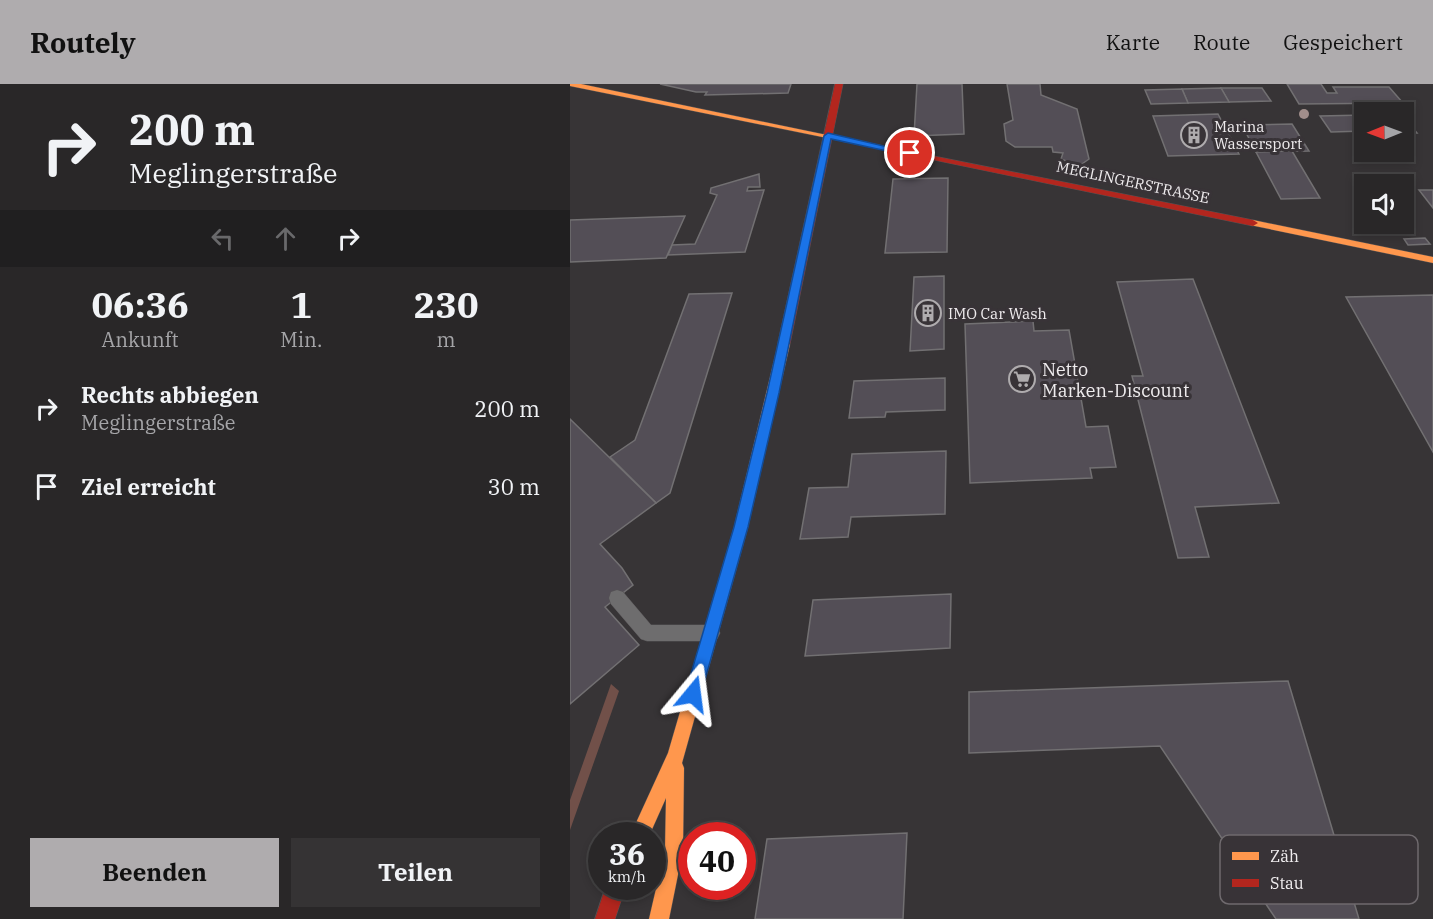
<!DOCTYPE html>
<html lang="de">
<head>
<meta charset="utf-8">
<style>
	body { margin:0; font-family:"IBM Plex Serif",serif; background:#353334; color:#f1f3f6; height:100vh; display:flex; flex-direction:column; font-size:22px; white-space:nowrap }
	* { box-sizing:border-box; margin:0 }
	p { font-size:20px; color:#a5a5a8 }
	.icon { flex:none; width:33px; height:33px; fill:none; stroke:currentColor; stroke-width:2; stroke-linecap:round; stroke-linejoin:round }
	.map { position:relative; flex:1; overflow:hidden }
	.sheet { display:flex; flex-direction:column; background:#292728; width:570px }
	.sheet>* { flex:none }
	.banner { background:#292728; color:#f1f3f6; overflow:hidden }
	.needle { width:39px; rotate:269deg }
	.tools { position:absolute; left:784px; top:18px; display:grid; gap:12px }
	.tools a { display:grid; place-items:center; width:60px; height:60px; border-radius:0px; background:#292728; box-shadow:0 3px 9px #0003,0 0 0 2px #454445; font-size:30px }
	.speed { position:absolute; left:18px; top:738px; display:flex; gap:12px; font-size:30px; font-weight:700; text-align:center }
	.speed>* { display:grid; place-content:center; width:78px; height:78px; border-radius:50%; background:#292728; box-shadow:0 3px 9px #0003,0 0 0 2px #454445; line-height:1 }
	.speed small { font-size:15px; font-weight:400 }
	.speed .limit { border:9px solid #d22; background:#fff; color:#111 }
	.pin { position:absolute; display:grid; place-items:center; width:51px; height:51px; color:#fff; margin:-26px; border:3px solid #fff; border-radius:50%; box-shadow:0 2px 6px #0007 }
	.me { position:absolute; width:66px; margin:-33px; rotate:16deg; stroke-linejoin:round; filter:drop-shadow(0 0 4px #0008) }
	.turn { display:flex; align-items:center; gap:21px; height:126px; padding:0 30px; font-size:27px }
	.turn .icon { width:78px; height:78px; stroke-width:2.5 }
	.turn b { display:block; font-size:42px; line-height:51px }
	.lanes { display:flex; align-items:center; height:57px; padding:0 30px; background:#0003; justify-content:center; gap:30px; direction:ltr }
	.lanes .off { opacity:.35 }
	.eta { display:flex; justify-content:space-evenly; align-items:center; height:102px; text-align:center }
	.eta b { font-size:36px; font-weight:700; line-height:42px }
	.cta { display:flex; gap:12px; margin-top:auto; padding:12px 30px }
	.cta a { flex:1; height:69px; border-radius:0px; background:#afacae; color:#111; font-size:24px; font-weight:700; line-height:69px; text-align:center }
	.cta a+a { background:#353334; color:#f1f3f6 }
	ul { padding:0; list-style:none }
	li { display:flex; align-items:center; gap:18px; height:78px; padding:0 30px }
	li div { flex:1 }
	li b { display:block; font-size:22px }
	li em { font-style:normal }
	header { display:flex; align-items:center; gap:36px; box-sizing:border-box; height:84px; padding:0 30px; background:#afacae; color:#111 }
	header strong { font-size:28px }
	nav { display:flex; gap:33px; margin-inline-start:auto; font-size:21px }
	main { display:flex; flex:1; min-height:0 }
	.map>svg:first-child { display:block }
	.green { fill:#715049 }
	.building { fill:#534e56; stroke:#727072; stroke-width:1.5 }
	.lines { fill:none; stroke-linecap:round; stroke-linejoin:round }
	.lane-casing { stroke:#555254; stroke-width:1 }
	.slow-casing { stroke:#555254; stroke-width:1 }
	.jam-casing { stroke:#555254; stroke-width:1 }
	.lane { fill:#6e6d6e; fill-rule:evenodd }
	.slow { fill:#ff974d; fill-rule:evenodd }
	.jam { fill:#b3261e; fill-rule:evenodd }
	.tree { fill:#a18e8b }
	.route { fill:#1a73e8; stroke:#114b97; stroke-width:1.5 }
	.labels { text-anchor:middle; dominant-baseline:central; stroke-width:6; stroke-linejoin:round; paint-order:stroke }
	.far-poi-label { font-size:15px; fill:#efecee; stroke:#383337; text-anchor:start }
	.far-street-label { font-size:15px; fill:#efecee; stroke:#383337 }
	.poi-label { font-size:18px; fill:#efecee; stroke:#383337; text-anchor:start }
	.key { fill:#383337; stroke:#6f6a6e; stroke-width:1.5 }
	.key-label { font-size:16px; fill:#efecee }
</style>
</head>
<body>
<header>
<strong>Routely</strong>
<nav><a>Karte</a><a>Route</a><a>Gespeichert</a></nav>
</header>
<main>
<section class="sheet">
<div class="banner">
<div class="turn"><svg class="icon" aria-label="right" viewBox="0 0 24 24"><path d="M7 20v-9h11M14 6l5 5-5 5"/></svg><div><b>200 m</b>Meglingerstraße</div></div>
<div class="lanes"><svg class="icon off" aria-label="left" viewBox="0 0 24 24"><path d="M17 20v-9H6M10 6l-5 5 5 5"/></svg><svg class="icon off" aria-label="ahead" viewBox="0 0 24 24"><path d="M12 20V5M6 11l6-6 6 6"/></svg><svg class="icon" aria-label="right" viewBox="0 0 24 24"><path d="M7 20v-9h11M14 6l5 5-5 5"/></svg></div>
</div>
<div class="eta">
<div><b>06:36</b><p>Ankunft</p></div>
<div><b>1</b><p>Min.</p></div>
<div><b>230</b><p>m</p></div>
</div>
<ul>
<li><svg class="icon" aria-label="right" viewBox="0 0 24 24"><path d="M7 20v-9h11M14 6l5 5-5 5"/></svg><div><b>Rechts abbiegen</b><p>Meglingerstraße</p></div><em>200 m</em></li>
<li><svg class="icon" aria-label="arrive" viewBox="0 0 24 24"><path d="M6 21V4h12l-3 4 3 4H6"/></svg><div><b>Ziel erreicht</b></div><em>30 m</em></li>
</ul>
<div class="cta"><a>Beenden</a><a>Teilen</a></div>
</section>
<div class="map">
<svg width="863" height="835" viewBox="0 0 863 835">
	<rect width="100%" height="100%" fill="#373436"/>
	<path class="green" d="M 41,600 L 49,607 L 0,746 L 0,716 Z"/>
	<g class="building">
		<path d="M 90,0 L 221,0 L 218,9 L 135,11 L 137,8 L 126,8 Z"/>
		<path d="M 347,0 L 392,0 L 394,50 L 344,52 Z"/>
		<path d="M 437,0 L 470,0 L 471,11 L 507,25 L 519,75 L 509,82 L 491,75 L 493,69 L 483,68 L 482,63 L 445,63 L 436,57 L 434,40 L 443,36 Z"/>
		<path d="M 717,0 L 751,0 L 757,9 L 767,9 L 763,3 L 819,3 L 833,19 L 729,20 Z"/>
		<path d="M 651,4 L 692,4 L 701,17 L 659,18 Z"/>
		<path d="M 651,4 L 659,18 L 618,19 L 612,5 Z"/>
		<path d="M 612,5 L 618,19 L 581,20 L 575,6 Z"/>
		<path d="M 648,30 L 669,70 L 598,72 L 583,32 Z"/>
		<path d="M 795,31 L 795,47 L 761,48 L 750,32 Z"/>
		<path d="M 834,33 L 847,49 L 834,49 Z"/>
		<path d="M 722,40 L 739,67 L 686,68 L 672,41 Z"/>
		<path d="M 722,67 L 750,114 L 711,115 L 686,68 Z"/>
		<path d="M 189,90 L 190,103 L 178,103 L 177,107 L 194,106 L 175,168 L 98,171 L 102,161 L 125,160 L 147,111 L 140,109 L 141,104 Z"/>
		<path d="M 378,94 L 377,168 L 315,169 L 323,95 Z"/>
		<path d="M 849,106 L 863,106 L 863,124 Z"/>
		<path d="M 115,132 L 96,174 L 0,178 L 0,136 Z"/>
		<path d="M 855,154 L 860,160 L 838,161 L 834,155 Z"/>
		<path d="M 374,192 L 374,265 L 340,267 L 344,193 Z"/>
		<path d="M 623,195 L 709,419 L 625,423 L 639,473 L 608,474 L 562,292 L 573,292 L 547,198 Z"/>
		<path d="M 162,209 L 100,409 L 86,419 L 40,373 L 65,356 L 119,210 Z"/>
		<path d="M 863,211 L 863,368 L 776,213 Z"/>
		<path d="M 463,237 L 464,247 L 499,246 L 516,343 L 538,342 L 546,383 L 520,384 L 522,394 L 400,399 L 395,240 Z"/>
		<path d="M 375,294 L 375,326 L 316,328 L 315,333 L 279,334 L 284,297 Z"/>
		<path d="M 0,335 L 86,419 L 30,460 L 52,484 L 63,501 L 35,523 L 69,561 L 0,620 Z"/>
		<path d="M 376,367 L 375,430 L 281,433 L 278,453 L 230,455 L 239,404 L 278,403 L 282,370 Z"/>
		<path d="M 381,510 L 380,564 L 235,572 L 243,516 Z"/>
		<path d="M 718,597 L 789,835 L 706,835 L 590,662 L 399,669 L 399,608 Z"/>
		<path d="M 337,749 L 333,835 L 185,835 L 197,755 Z"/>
	</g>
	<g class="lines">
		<defs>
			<path id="lane" d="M 47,506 L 53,508 L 81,541 L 141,541 L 147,543 L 150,549 L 147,555 L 141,557 L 77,557 L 71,555 L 41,520 L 39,514 L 41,508 Z"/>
			<g id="slow">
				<path d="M 0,0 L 11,0 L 281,56 L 277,58 L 0,2 Z"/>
				<path d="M 683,136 L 863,173 L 863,179 L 680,141 L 678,139 Z"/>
				<path d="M 214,256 L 220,260 L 178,443 L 112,679 L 114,684 L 113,766 L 99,835 L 79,835 L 95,766 L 96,714 L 79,752 L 60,752 L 98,669 L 164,443 L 208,260 Z"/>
			</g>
			<g id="jam">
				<path d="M 265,0 L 273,0 L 220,260 L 214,264 L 208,260 Z"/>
				<path d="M 274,54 L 683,136 L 688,139 L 683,142 L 277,58 L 274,58 Z"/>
				<path d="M 36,802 L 56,802 L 45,835 L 25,835 Z"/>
			</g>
		</defs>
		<use href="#lane" class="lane-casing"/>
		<use href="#slow" class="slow-casing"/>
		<use href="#jam" class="jam-casing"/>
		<use href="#lane" class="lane"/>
		<use href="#slow" class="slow"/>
		<use href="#jam" class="jam"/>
	</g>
	<circle class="tree" cx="734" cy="30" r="5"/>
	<path class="route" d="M 258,49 L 344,69 L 340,72 L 261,55 L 209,309 L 178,443 L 131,610 L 129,616 L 123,618 L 117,616 L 115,610 L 164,443 L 197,309 L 254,52 Z"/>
	<defs>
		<symbol id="building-ring" viewBox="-11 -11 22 22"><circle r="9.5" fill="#383337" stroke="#afacae" stroke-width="1.5"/><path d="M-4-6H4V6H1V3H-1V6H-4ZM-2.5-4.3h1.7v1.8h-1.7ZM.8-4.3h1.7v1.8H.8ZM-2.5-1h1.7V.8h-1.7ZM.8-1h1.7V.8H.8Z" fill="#afacae"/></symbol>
		<symbol id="supermarket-ring" viewBox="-11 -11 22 22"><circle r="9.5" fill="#383337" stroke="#afacae" stroke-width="1.5"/><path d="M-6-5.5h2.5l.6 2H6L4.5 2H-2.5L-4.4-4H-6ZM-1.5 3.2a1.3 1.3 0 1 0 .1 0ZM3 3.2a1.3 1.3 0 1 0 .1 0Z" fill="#afacae"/></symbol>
	</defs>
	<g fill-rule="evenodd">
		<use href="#building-ring" x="609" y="36" width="30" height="30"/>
		<use href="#building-ring" x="343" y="214" width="30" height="30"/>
		<use href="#supermarket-ring" x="437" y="280" width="30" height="30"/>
	</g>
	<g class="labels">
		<g class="far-poi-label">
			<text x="644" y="42">Marina<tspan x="644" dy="17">Wassersport</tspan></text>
			<text x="378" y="229">IMO Car Wash</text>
		</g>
		<g class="far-street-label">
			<text transform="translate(563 98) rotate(12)">MEGLINGERSTRASSE</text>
		</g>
		<g class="poi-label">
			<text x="472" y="285">Netto<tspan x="472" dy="21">Marken-Discount</tspan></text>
		</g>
	</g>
	<rect x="650" y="751" width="198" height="69" rx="9" class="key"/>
	<rect x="662" y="768" width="27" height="8" fill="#ff974d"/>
	<rect x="662" y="795" width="27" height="8" fill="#b3261e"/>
	<g class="key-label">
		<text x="700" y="778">Zäh</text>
		<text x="700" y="805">Stau</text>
	</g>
</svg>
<div class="tools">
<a><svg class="needle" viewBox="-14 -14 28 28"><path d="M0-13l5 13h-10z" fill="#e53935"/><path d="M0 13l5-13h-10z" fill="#a5a5a8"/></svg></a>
<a><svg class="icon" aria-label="sound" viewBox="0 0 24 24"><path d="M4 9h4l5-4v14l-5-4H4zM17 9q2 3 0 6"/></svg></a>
</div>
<div class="speed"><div>36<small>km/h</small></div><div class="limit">40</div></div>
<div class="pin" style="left:340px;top:69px;background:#d93025"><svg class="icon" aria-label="arrive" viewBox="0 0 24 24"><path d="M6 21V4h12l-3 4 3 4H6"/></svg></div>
<svg class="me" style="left:123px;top:610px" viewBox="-20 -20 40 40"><path d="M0-17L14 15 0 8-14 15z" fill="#1a73e8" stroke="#fff" stroke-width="4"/></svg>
</div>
</main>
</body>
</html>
